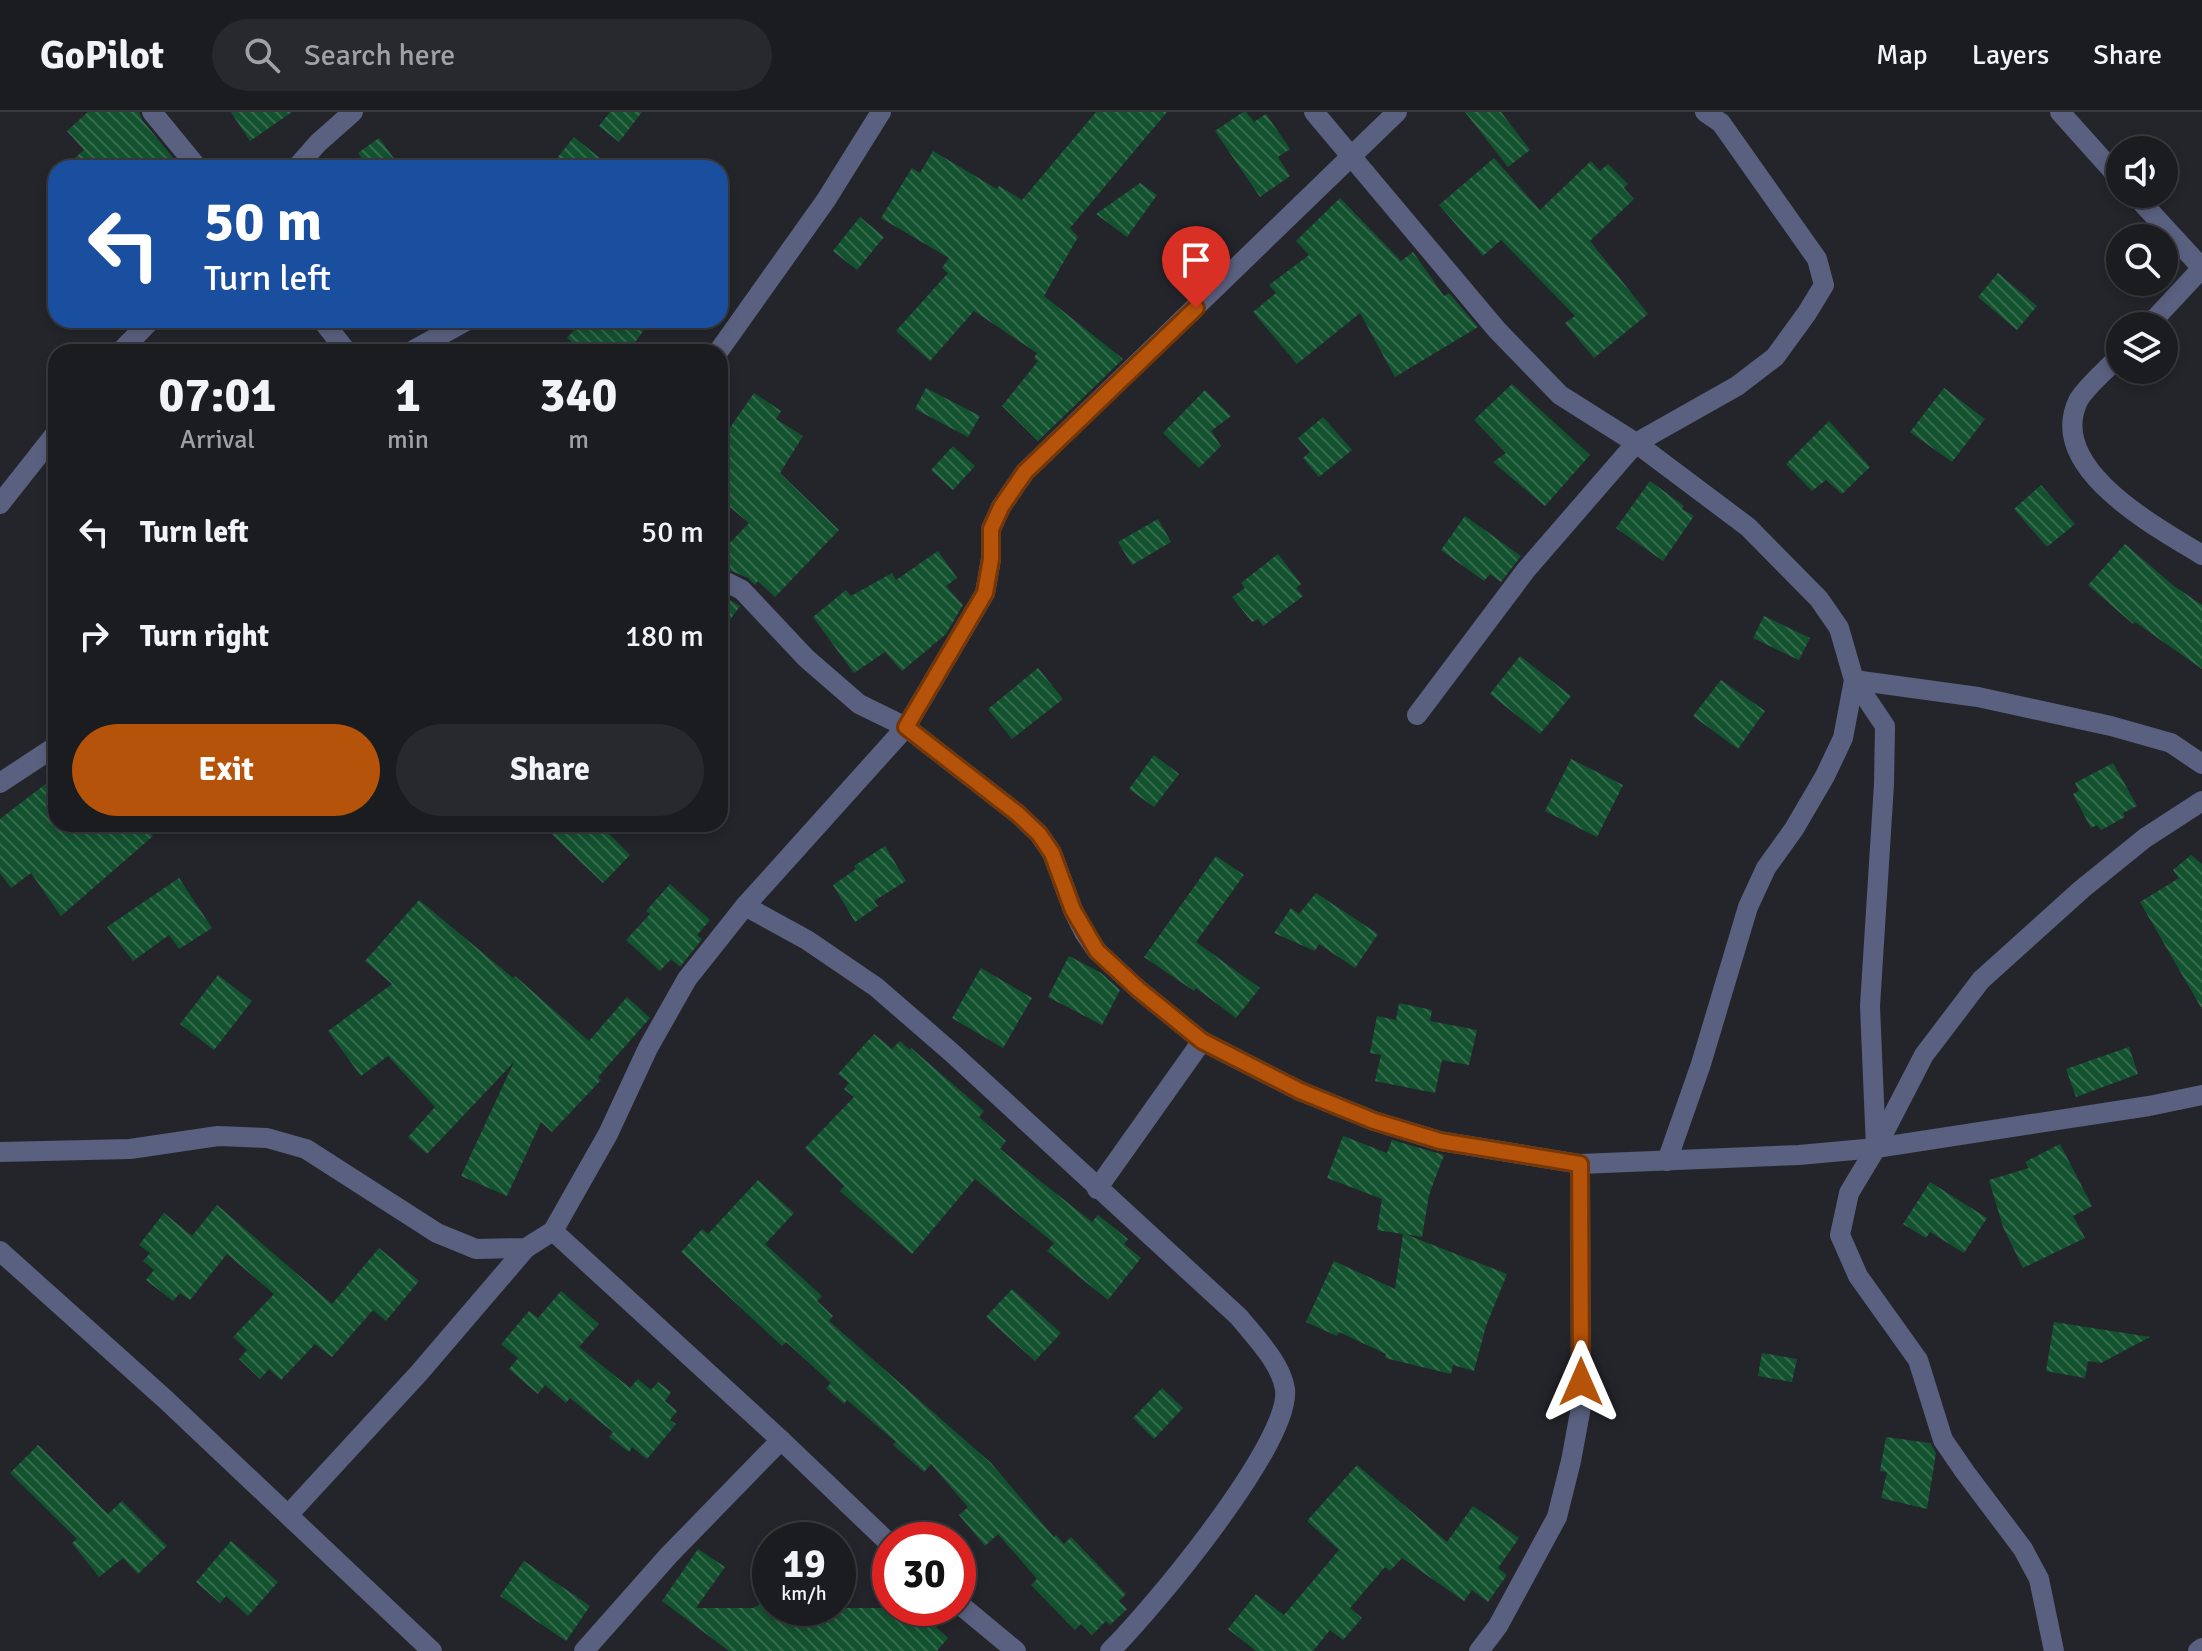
<!DOCTYPE html>
<html lang="en">
<head>
<meta charset="utf-8">
<style>
	body { margin:0; font-family:Signika,sans-serif; background:#28292d; color:#f1f3f6; height:100vh; display:flex; flex-direction:column; font-size:30px; white-space:nowrap }
	* { box-sizing:border-box; margin:0 }
	p { font-size:26px; color:#a0a1a5 }
	.icon { flex:none; width:44px; height:44px; fill:none; stroke:currentColor; stroke-width:2; stroke-linecap:round; stroke-linejoin:round }
	.map { position:relative; flex:1; overflow:hidden }
	.drawer { position:absolute; left:48px; top:232px; width:680px; height:488px; display:flex; flex-direction:column; background:#1b1c20; border-radius:24px; box-shadow:0 4px 12px #0003,0 0 0 2px #393a3e }
	.drawer>* { flex:none }
	.guide { position:absolute; left:48px; top:48px; width:680px; height:168px; border-radius:24px; box-shadow:0 4px 12px #0003,0 0 0 2px #393a3e; background:#1a4fa0; color:#fff; overflow:hidden }
	.controls { position:absolute; left:2106px; top:24px; display:grid; gap:16px }
	.controls a { display:grid; place-items:center; width:72px; height:72px; border-radius:50%; background:#1b1c20; box-shadow:0 4px 12px #0003,0 0 0 2px #393a3e; font-size:40px }
	.speed { position:absolute; left:752px; top:1410px; display:flex; gap:16px; font-size:40px; font-weight:700; text-align:center }
	.speed>* { display:grid; place-content:center; width:104px; height:104px; border-radius:50%; background:#1b1c20; box-shadow:0 4px 12px #0003,0 0 0 2px #393a3e; line-height:1 }
	.speed small { font-size:20px; font-weight:400 }
	.speed .limit { border:12px solid #d22; background:#fff; color:#111 }
	.pin { position:absolute; display:grid; place-items:center; width:68px; height:68px; color:#fff; margin:-82px -34px; border-radius:50% 50% 50% 0; rotate:-45deg; box-shadow:0 0 8px #0007 }
	.pin .icon { rotate:45deg }
	.me { position:absolute; width:88px; margin:-44px; rotate:0deg; stroke-linejoin:round; filter:drop-shadow(0 0 6px #0008) }
	.turn { display:flex; align-items:center; gap:28px; height:168px; padding:0 24px; font-size:36px }
	.turn .icon { width:104px; height:104px; stroke-width:2.5 }
	.turn b { display:block; font-size:56px; line-height:68px }
	.eta { display:flex; justify-content:space-evenly; align-items:center; height:136px; text-align:center }
	.eta b { font-size:48px; font-weight:700; line-height:56px }
	.cta { display:flex; gap:16px; margin-top:auto; padding:16px 24px }
	.cta a { flex:1; height:92px; border-radius:48px; background:#b45309; color:#fff; font-size:32px; font-weight:700; line-height:92px; text-align:center }
	.cta a+a { background:#28292d; color:#f1f3f6 }
	ul { padding:0; list-style:none }
	li { display:flex; align-items:center; gap:24px; height:104px; padding:0 24px }
	li div { flex:1 }
	li b { display:block; font-size:30px }
	li em { font-style:normal }
	header { display:flex; align-items:center; gap:48px; box-sizing:border-box; height:112px; padding:0 40px; background:#1b1c20; border-bottom:2px solid #393a3e }
	header strong { font-size:38px }
	nav { display:flex; gap:44px; margin-inline-start:auto; font-size:28px }
	.search { width:560px; height:72px; background:#28292d; display:flex; align-items:center; gap:20px; box-sizing:border-box; padding:0 28px; border-radius:44px; color:#a0a1a5; font-size:30px }
	.map>svg:first-child { display:block }
	.building { fill:url(#building-back-hatch) }
	.lines { fill:none; stroke-linecap:round; stroke-linejoin:round }
	.street { stroke:#5a607f; stroke-width:20 }
	.route-casing { stroke:#753606; stroke-width:20 }
	.route { stroke:#b45309; stroke-width:14 }
</style>
</head>
<body>
<header>
<strong>GoPilot</strong>
<div class="search"><svg class="icon" aria-label="search" viewBox="0 0 24 24"><circle cx="10" cy="10" r="6"/><path d="M15 15l6 6"/></svg>Search here</div>
<nav><a>Map</a><a>Layers</a><a>Share</a></nav>
</header>
<div class="map">
<svg width="2202" height="1539" viewBox="0 0 2202 1539">
	<defs>
		<pattern id="building-back-hatch" width="6" height="6" patternUnits="userSpaceOnUse" patternTransform="scale(2)"><rect width="6" height="6" fill="#13522f"/><path d="M-1 5l2 2M0 0l6 6M5-1l2 2" fill="none" stroke="#356b4d"/></pattern>
	</defs>
	<rect width="100%" height="100%" fill="#24252b"/>
	<g class="building">
		<path d="M 88,0 L 139,0 L 142,8 L 179,53 L 175,56 L 63,56 L 84,38 L 67,19 Z"/>
		<path d="M 231,0 L 292,0 L 250,29 Z"/>
		<path d="M 610,0 L 642,0 L 619,30 L 599,14 Z"/>
		<path d="M 1096,0 L 1167,0 L 1070,116 L 1078,125 L 1044,184 L 1123,247 L 1038,329 L 1002,294 L 1038,249 L 1034,246 L 1037,241 L 974,199 L 930,249 L 896,219 L 948,161 L 942,156 L 949,146 L 881,106 L 912,56 L 920,61 L 933,39 L 997,77 L 999,74 L 1022,88 Z"/>
		<path d="M 1243,0 L 1246,0 L 1254,10 L 1266,2 L 1290,37 L 1278,45 L 1290,64 L 1260,85 L 1215,19 Z"/>
		<path d="M 1465,0 L 1501,0 L 1530,38 L 1508,55 Z"/>
		<path d="M 574,25 L 612,56 L 549,56 Z"/>
		<path d="M 379,26 L 401,56 L 369,56 L 358,41 Z"/>
		<path d="M 1494,46 L 1540,98 L 1591,49 L 1600,59 L 1608,52 L 1628,72 L 1624,76 L 1634,87 L 1590,129 L 1648,202 L 1594,246 L 1565,211 L 1575,204 L 1501,128 L 1483,144 L 1439,93 Z"/>
		<path d="M 1140,71 L 1157,83 L 1127,125 L 1096,102 Z"/>
		<path d="M 1340,86 L 1401,149 L 1413,140 L 1444,184 L 1449,181 L 1478,215 L 1395,265 L 1360,201 L 1297,252 L 1253,200 L 1276,181 L 1269,173 L 1309,143 L 1296,129 Z"/>
		<path d="M 860,105 L 884,125 L 857,158 L 833,139 Z"/>
		<path d="M 1998,161 L 2037,194 L 2017,218 L 1978,185 Z"/>
		<path d="M 583,208 L 651,208 L 628,240 L 584,240 L 567,226 Z"/>
		<path d="M 1512,272 L 1590,343 L 1545,394 L 1493,350 L 1506,341 L 1474,308 Z"/>
		<path d="M 926,276 L 980,304 L 968,325 L 915,297 Z"/>
		<path d="M 1944,276 L 1985,307 L 1952,350 L 1910,320 Z"/>
		<path d="M 1205,278 L 1231,304 L 1211,319 L 1221,334 L 1199,356 L 1163,321 Z"/>
		<path d="M 754,281 L 781,299 L 776,307 L 803,324 L 780,361 L 839,418 L 775,485 L 758,469 L 755,473 L 748,466 L 720,454 L 720,441 L 749,411 L 720,387 L 720,330 Z"/>
		<path d="M 1323,305 L 1352,338 L 1319,365 L 1303,346 L 1310,340 L 1298,326 Z"/>
		<path d="M 1829,309 L 1870,355 L 1842,382 L 1826,368 L 1812,379 L 1786,352 Z"/>
		<path d="M 953,334 L 975,354 L 953,378 L 931,358 Z"/>
		<path d="M 1650,369 L 1684,394 L 1682,397 L 1694,404 L 1663,449 L 1616,416 Z"/>
		<path d="M 2041,373 L 2075,412 L 2047,435 L 2014,397 Z"/>
		<path d="M 1465,404 L 1521,444 L 1501,470 L 1490,462 L 1484,469 L 1441,438 Z"/>
		<path d="M 1158,407 L 1171,430 L 1132,453 L 1118,430 Z"/>
		<path d="M 2125,432 L 2174,474 L 2202,493 L 2202,557 L 2135,510 L 2133,512 L 2088,473 Z"/>
		<path d="M 938,439 L 957,466 L 946,474 L 963,493 L 946,522 L 902,559 L 885,540 L 854,561 L 813,505 L 846,478 L 851,484 L 892,461 L 896,468 Z"/>
		<path d="M 1278,442 L 1301,472 L 1296,476 L 1303,484 L 1263,514 L 1258,507 L 1252,510 L 1232,485 L 1245,476 L 1241,471 Z"/>
		<path d="M 720,482 L 740,494 L 720,522 Z"/>
		<path d="M 1764,504 L 1810,526 L 1799,548 L 1753,526 Z"/>
		<path d="M 1520,544 L 1571,584 L 1540,622 L 1490,582 Z"/>
		<path d="M 1038,556 L 1063,587 L 1012,627 L 988,597 Z"/>
		<path d="M 1721,568 L 1765,599 L 1738,637 L 1693,604 Z"/>
		<path d="M 1154,643 L 1179,662 L 1154,695 L 1129,677 Z"/>
		<path d="M 1571,647 L 1623,673 L 1597,725 L 1545,699 Z"/>
		<path d="M 2113,651 L 2137,694 L 2123,701 L 2125,705 L 2101,718 L 2097,713 L 2091,716 L 2073,682 L 2079,679 L 2075,671 Z"/>
		<path d="M 56,664 L 56,712 L 140,712 L 153,724 L 61,804 L 31,761 L 11,776 L 0,761 L 0,707 Z"/>
		<path d="M 541,712 L 599,712 L 630,743 L 603,771 Z"/>
		<path d="M 885,734 L 906,769 L 874,789 L 878,794 L 855,810 L 833,773 L 856,757 L 854,754 Z"/>
		<path d="M 2191,743 L 2202,752 L 2202,897 L 2140,790 L 2179,766 L 2173,758 Z"/>
		<path d="M 1216,744 L 1244,763 L 1196,830 L 1260,876 L 1236,906 L 1196,876 L 1194,879 L 1144,845 Z"/>
		<path d="M 179,766 L 212,816 L 179,837 L 169,823 L 133,849 L 107,815 Z"/>
		<path d="M 670,772 L 710,808 L 697,823 L 702,827 L 680,855 L 671,847 L 660,859 L 626,828 L 650,802 L 646,799 Z"/>
		<path d="M 1316,781 L 1378,822 L 1355,856 L 1319,832 L 1315,839 L 1274,821 L 1291,796 L 1299,802 Z"/>
		<path d="M 419,788 L 513,866 L 515,864 L 589,929 L 627,885 L 650,906 L 598,965 L 601,968 L 552,1020 L 541,1010 L 507,1084 L 461,1064 L 514,950 L 427,1042 L 408,1025 L 435,995 L 388,944 L 361,964 L 328,919 L 392,872 L 365,849 Z"/>
		<path d="M 1069,844 L 1101,861 L 1120,878 L 1102,913 L 1048,885 Z"/>
		<path d="M 981,856 L 1032,886 L 1003,936 L 952,906 Z"/>
		<path d="M 218,863 L 252,889 L 214,938 L 180,912 Z"/>
		<path d="M 1399,891 L 1432,898 L 1430,909 L 1477,918 L 1469,953 L 1442,948 L 1435,981 L 1375,969 L 1381,943 L 1370,941 L 1377,904 L 1396,908 Z"/>
		<path d="M 874,922 L 892,937 L 900,929 L 910,938 L 911,936 L 984,999 L 979,1005 L 1006,1029 L 1000,1037 L 1092,1110 L 1098,1103 L 1128,1127 L 1124,1132 L 1141,1146 L 1108,1188 L 1047,1139 L 1054,1131 L 975,1067 L 912,1142 L 840,1079 L 844,1074 L 805,1036 L 854,985 L 844,977 L 849,971 L 838,962 Z"/>
		<path d="M 2129,935 L 2138,962 L 2076,985 L 2066,957 Z"/>
		<path d="M 1343,1024 L 1387,1041 L 1392,1028 L 1444,1043 L 1429,1083 L 1422,1125 L 1405,1122 L 1507,1162 L 1486,1214 L 1474,1259 L 1453,1253 L 1451,1262 L 1385,1246 L 1386,1242 L 1339,1220 L 1337,1224 L 1306,1210 L 1334,1149 L 1395,1177 L 1403,1122 L 1377,1118 L 1382,1087 L 1327,1066 Z"/>
		<path d="M 2060,1032 L 2092,1094 L 2073,1104 L 2085,1126 L 2023,1156 L 2003,1115 L 1989,1068 L 2029,1056 L 2025,1050 Z"/>
		<path d="M 758,1068 L 794,1101 L 765,1132 L 822,1184 L 817,1189 L 833,1204 L 829,1209 L 991,1351 L 1054,1425 L 1056,1423 L 1064,1432 L 1071,1425 L 1126,1482 L 1119,1489 L 1127,1497 L 1110,1513 L 1106,1509 L 1092,1523 L 1081,1512 L 1075,1518 L 1031,1473 L 1037,1467 L 998,1422 L 985,1434 L 959,1403 L 968,1395 L 931,1352 L 924,1360 L 893,1333 L 896,1330 L 847,1288 L 844,1292 L 826,1276 L 831,1271 L 786,1230 L 782,1234 L 681,1140 L 702,1117 L 708,1122 Z"/>
		<path d="M 1930,1070 L 1987,1106 L 1964,1141 L 1930,1120 L 1926,1126 L 1903,1112 Z"/>
		<path d="M 217,1093 L 332,1192 L 379,1136 L 419,1169 L 386,1209 L 373,1198 L 332,1245 L 315,1232 L 281,1268 L 269,1257 L 260,1267 L 239,1247 L 247,1238 L 233,1225 L 274,1182 L 227,1142 L 190,1188 L 180,1181 L 173,1189 L 146,1168 L 154,1158 L 143,1149 L 150,1141 L 139,1133 L 164,1101 L 192,1124 Z"/>
		<path d="M 1012,1177 L 1061,1221 L 1035,1249 L 986,1205 Z"/>
		<path d="M 561,1179 L 599,1212 L 579,1235 L 630,1276 L 638,1267 L 651,1278 L 658,1270 L 671,1280 L 665,1289 L 677,1299 L 670,1308 L 676,1312 L 647,1347 L 632,1335 L 629,1340 L 609,1325 L 613,1320 L 570,1286 L 566,1291 L 545,1273 L 538,1282 L 509,1257 L 518,1246 L 501,1232 L 529,1199 L 538,1206 Z"/>
		<path d="M 2054,1210 L 2150,1225 L 2101,1251 L 2088,1249 L 2085,1266 L 2046,1259 Z"/>
		<path d="M 1762,1241 L 1797,1247 L 1792,1270 L 1758,1264 Z"/>
		<path d="M 1162,1276 L 1183,1296 L 1154,1327 L 1133,1306 Z"/>
		<path d="M 1886,1325 L 1930,1331 L 1936,1341 L 1927,1397 L 1881,1386 L 1887,1360 L 1880,1359 Z"/>
		<path d="M 38,1333 L 108,1402 L 122,1389 L 167,1434 L 138,1462 L 123,1446 L 99,1465 L 72,1431 L 77,1427 L 10,1361 Z"/>
		<path d="M 1357,1353 L 1447,1430 L 1473,1394 L 1519,1426 L 1498,1456 L 1507,1463 L 1488,1490 L 1472,1478 L 1464,1489 L 1402,1446 L 1390,1459 L 1385,1455 L 1350,1496 L 1362,1506 L 1343,1528 L 1330,1518 L 1313,1539 L 1256,1539 L 1228,1517 L 1256,1482 L 1284,1503 L 1339,1438 L 1307,1409 Z"/>
		<path d="M 231,1429 L 278,1470 L 248,1504 L 226,1484 L 220,1491 L 196,1470 Z"/>
		<path d="M 698,1437 L 725,1455 L 696,1496 L 753,1496 L 770,1487 L 770,1496 L 915,1496 L 948,1526 L 937,1539 L 729,1539 L 662,1489 Z"/>
		<path d="M 524,1449 L 590,1494 L 566,1529 L 500,1484 Z"/>
	</g>
	<g class="lines">
		<g class="street">
			<path d="M 152,0 L 198,56"/>
			<path d="M 1314,0 L 1497,218 L 1560,283 L 1636,331 L 1748,415 L 1819,487 L 1839,516 L 1854,568 L 1843,626 L 1825,664 L 1794,717 L 1766,756 L 1748,795 L 1701,952 L 1667,1049"/>
			<path d="M 2060,0 L 2120,67"/>
			<path d="M 296,56 L 318,31 L 353,0"/>
			<path d="M 2134,82 L 2202,156 L 2148,214"/>
			<path d="M 322,208 L 347,240"/>
			<path d="M 120,240 L 151,208"/>
			<path d="M 410,240 L 468,208"/>
			<path d="M 718,240 L 826,88 L 881,0"/>
			<path d="M 2120,243 C 2109,256 2085,275 2078,289 C 2046,357 2157,415 2202,443"/>
			<path d="M 0,392 L 56,321"/>
			<path d="M 720,467 L 742,478 L 806,546 L 859,592 L 906,615 L 1018,702 L 1039,722 L 1052,741 L 1073,798 L 1084,820 L 1097,839 L 1138,877 L 1202,929 L 1300,979 L 1374,1009 L 1440,1029 L 1580,1052 L 1799,1043 L 1876,1036 L 2149,994 L 2202,983"/>
			<path d="M 1854,568 L 1885,614 L 1884,672 L 1870,894 L 1876,1036 L 1849,1081 L 1840,1123 L 1858,1164 L 1918,1248 L 1943,1328 L 1965,1360 L 2023,1437 L 2039,1467 L 2054,1539"/>
			<path d="M 1854,568 L 1978,585 L 2111,614 L 2171,631 L 2202,652"/>
			<path d="M 1417,603 L 1526,458 L 1636,331 L 1737,274 L 1775,245 L 1807,201 L 1824,173 L 1817,147 L 1721,11 L 1705,0"/>
			<path d="M 0,671 L 56,634"/>
			<path d="M 745,794 L 807,828 L 876,875 L 951,940 L 1239,1205 C 1255,1225 1281,1251 1285,1277 C 1292,1330 1150,1500 1110,1539"/>
			<path d="M 1878,1032 L 1924,943 L 1981,868 L 2082,777 L 2145,726 L 2202,689"/>
			<path d="M 0,1040 L 130,1037 L 218,1024 L 267,1026 L 306,1037 L 437,1121 L 476,1137 L 526,1136 L 553,1119 L 608,1022 L 648,936 L 687,867 L 745,794 L 906,615 L 985,481 L 991,447 L 991,417 L 1001,395 L 1025,360 L 1397,0"/>
			<path d="M 1097,1077 L 1202,929"/>
			<path d="M 553,1119 L 781,1328 L 890,1432"/>
			<path d="M 0,1139 L 165,1287 L 432,1539"/>
			<path d="M 289,1402 L 419,1261 L 526,1136"/>
			<path d="M 958,1491 L 1016,1539"/>
			<path d="M 584,1539 L 669,1443 L 781,1328"/>
			<path d="M 1479,1539 L 1498,1514 L 1557,1405 L 1571,1349 L 1581,1295 L 1580,1052"/>
			<path d="M 2198,1539 L 2202,1536"/>
		</g>
	</g>
	<g class="lines">
		<defs>
			<path id="route" d="M 1196,196 L 1025,360 L 1001,395 L 991,417 L 991,447 L 985,481 L 906,615 L 1018,702 L 1039,722 L 1052,741 L 1073,798 L 1097,839 L 1138,877 L 1202,929 L 1300,979 L 1374,1009 L 1440,1029 L 1580,1052 L 1581,1270"/>
		</defs>
		<use href="#route" class="route-casing"/>
		<use href="#route" class="route"/>
	</g>
</svg>
<div class="controls">
<a><svg class="icon" aria-label="sound" viewBox="0 0 24 24"><path d="M4 9h4l5-4v14l-5-4H4zM17 9q2 3 0 6"/></svg></a>
<a><svg class="icon" aria-label="search" viewBox="0 0 24 24"><circle cx="10" cy="10" r="6"/><path d="M15 15l6 6"/></svg></a>
<a><svg class="icon" aria-label="layers" viewBox="0 0 24 24"><path d="M12 4l9 5-9 5-9-5zM3 14l9 5 9-5"/></svg></a>
</div>
<div class="speed"><div>19<small>km/h</small></div><div class="limit">30</div></div>
<div class="pin" style="left:1196px;top:196px;background:#d93025"><svg class="icon" aria-label="arrive" viewBox="0 0 24 24"><path d="M6 21V4h12l-3 4 3 4H6"/></svg></div>
<svg class="me" style="left:1581px;top:1270px" viewBox="-20 -20 40 40"><path d="M0-17L14 15 0 8-14 15z" fill="#b45309" stroke="#fff" stroke-width="4"/></svg>
<div class="guide">
<div class="turn"><svg class="icon" aria-label="left" viewBox="0 0 24 24"><path d="M17 20v-9H6M10 6l-5 5 5 5"/></svg><div><b>50 m</b>Turn left</div></div>
</div>
<section class="drawer">
<div class="eta">
<div><b>07:01</b><p>Arrival</p></div>
<div><b>1</b><p>min</p></div>
<div><b>340</b><p>m</p></div>
</div>
<ul>
<li><svg class="icon" aria-label="left" viewBox="0 0 24 24"><path d="M17 20v-9H6M10 6l-5 5 5 5"/></svg><div><b>Turn left</b></div><em>50 m</em></li>
<li><svg class="icon" aria-label="right" viewBox="0 0 24 24"><path d="M7 20v-9h11M14 6l5 5-5 5"/></svg><div><b>Turn right</b></div><em>180 m</em></li>
</ul>
<div class="cta"><a>Exit</a><a>Share</a></div>
</section>
</div>
</body>
</html>
